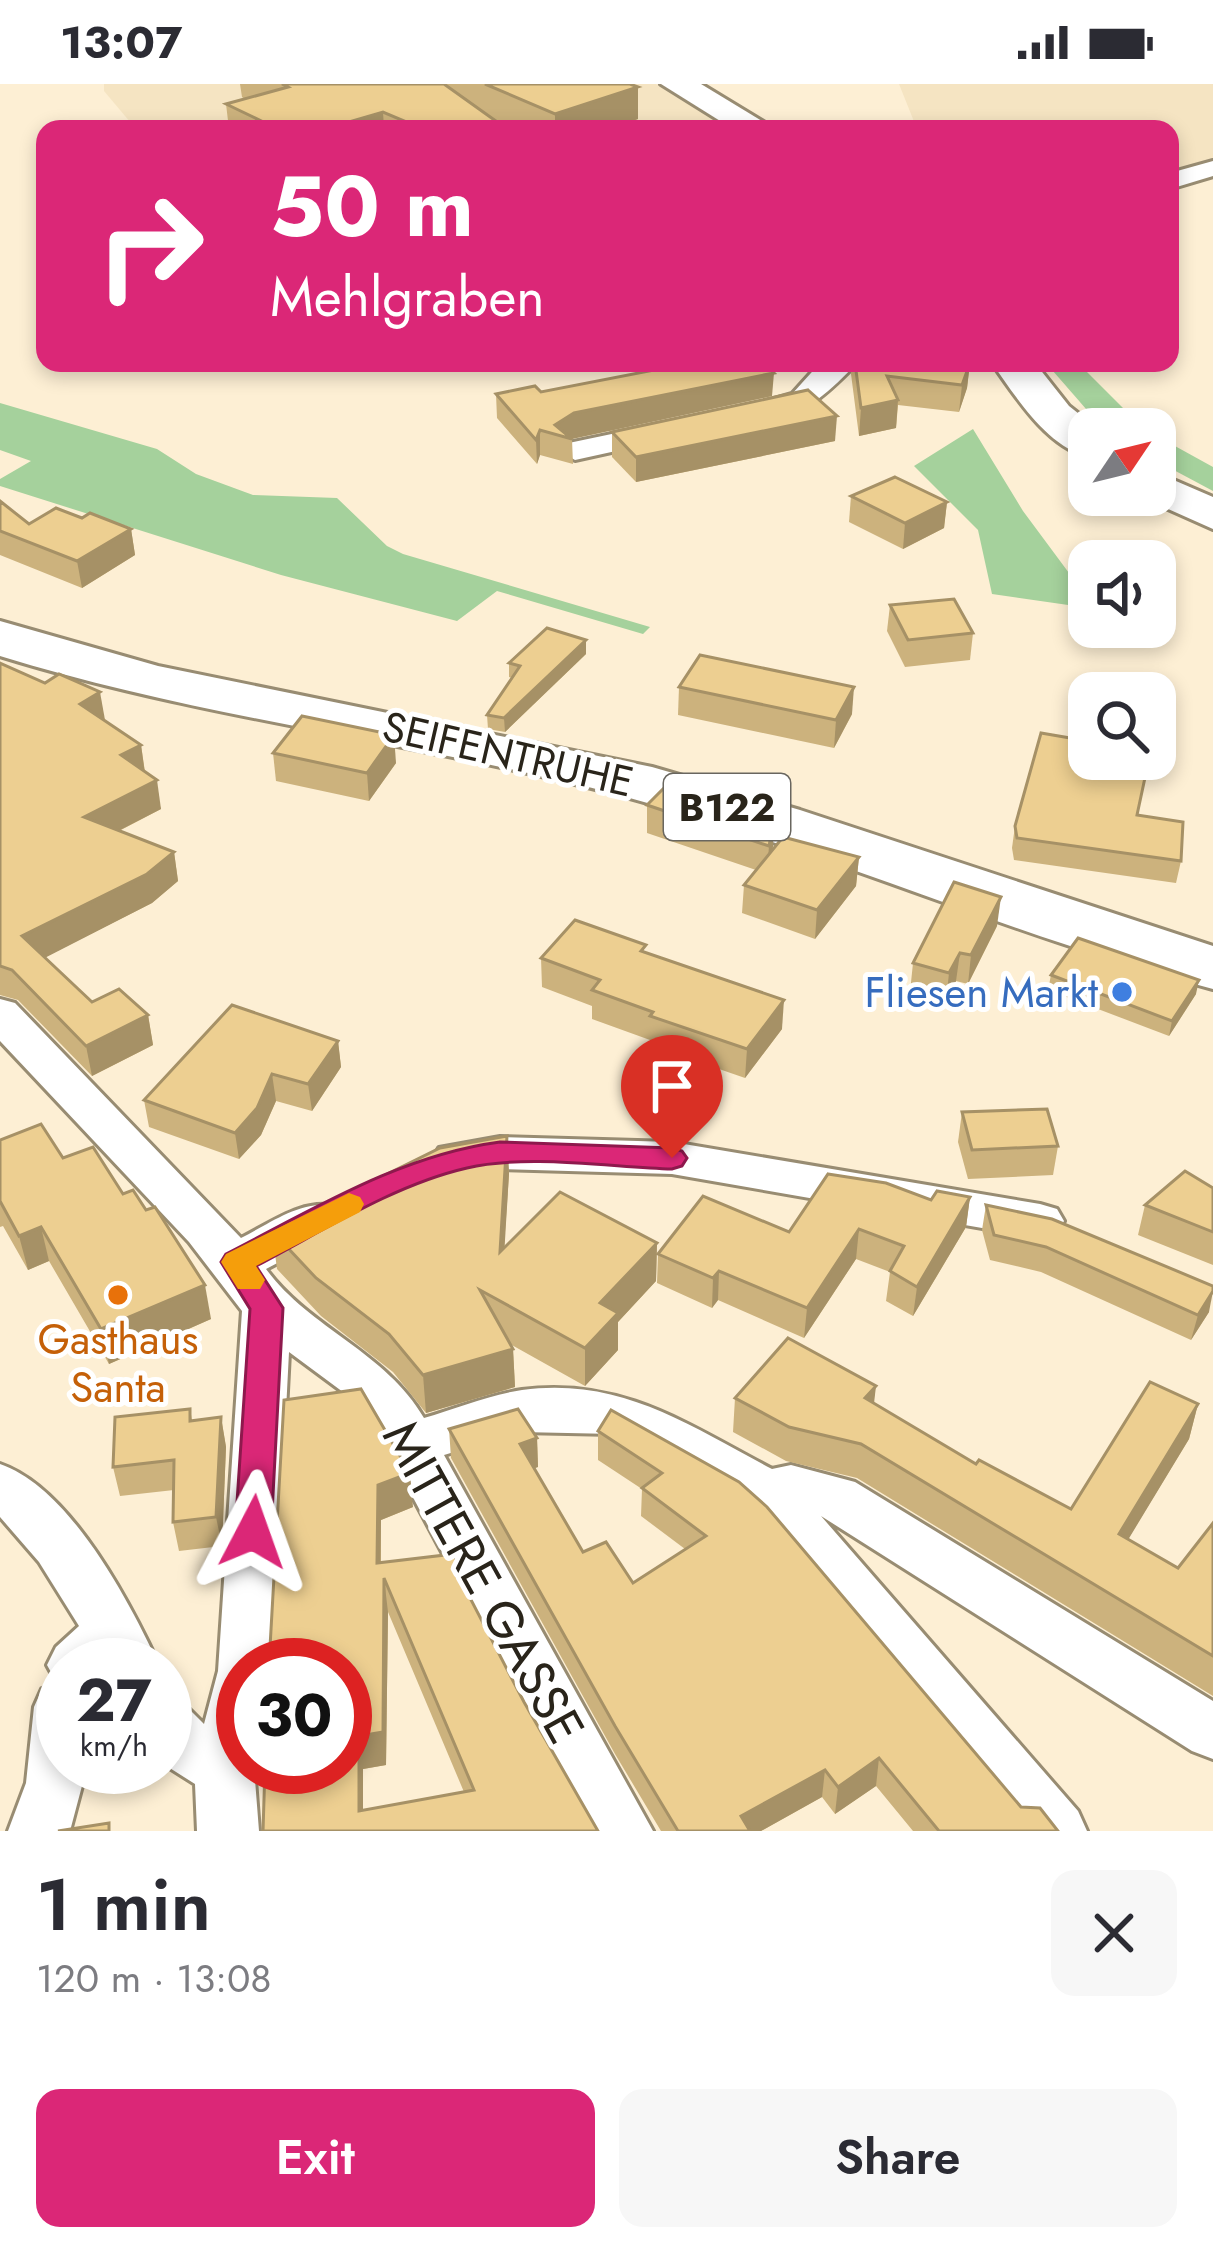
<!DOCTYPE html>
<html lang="en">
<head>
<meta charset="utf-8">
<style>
	body { margin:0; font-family:Jost,sans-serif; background:#f7f7f7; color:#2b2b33; height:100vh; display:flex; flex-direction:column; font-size:45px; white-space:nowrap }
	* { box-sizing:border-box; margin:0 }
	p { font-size:39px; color:#7c7c81 }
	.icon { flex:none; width:66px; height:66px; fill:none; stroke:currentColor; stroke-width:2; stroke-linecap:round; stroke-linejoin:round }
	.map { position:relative; height:1747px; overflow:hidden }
	.drawer { display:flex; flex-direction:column; background:#fff; flex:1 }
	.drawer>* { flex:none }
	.hud { position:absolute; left:36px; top:36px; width:1143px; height:252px; border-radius:24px; box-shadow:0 6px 18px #0003; background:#db2777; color:#fff; overflow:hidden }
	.needle { width:78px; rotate:55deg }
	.controls { position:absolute; left:1068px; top:324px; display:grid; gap:24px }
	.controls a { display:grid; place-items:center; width:108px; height:108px; border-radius:24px; background:#fff; box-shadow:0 6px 18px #0003; font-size:60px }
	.speed { position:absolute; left:36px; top:1554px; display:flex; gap:24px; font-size:60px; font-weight:700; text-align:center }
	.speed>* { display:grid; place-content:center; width:156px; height:156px; border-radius:50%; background:#fff; box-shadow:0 6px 18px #0003; line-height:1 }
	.speed small { font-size:30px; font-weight:400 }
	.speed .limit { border:18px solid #d22; background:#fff; color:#111 }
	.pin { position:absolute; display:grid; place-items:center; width:102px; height:102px; color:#fff; margin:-123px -51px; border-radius:50% 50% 50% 0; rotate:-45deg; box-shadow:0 0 12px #0007 }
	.pin .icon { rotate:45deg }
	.me { position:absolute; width:132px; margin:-66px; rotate:4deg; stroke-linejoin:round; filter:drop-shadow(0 0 9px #0008) }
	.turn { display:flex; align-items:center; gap:42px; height:252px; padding:0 36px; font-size:54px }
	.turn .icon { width:156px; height:156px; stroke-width:2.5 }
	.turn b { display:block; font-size:84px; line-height:102px }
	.round { display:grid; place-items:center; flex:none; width:126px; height:126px; border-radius:24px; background:#f7f7f7 }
	.summary { display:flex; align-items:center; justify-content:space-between; height:204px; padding:0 36px }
	h1 { font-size:72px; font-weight:600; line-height:90px }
	.action { display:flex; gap:24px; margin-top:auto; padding:24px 36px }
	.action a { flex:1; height:138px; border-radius:24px; background:#db2777; color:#fff; font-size:48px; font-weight:600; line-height:138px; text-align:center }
	.action a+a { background:#f7f7f7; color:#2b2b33 }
	.status { display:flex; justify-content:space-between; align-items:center; height:84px; padding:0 60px; background:#fff; direction:ltr }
	.status svg { height:33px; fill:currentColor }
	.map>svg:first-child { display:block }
	.built { fill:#f5e4c2 }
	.green { fill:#a5d19c }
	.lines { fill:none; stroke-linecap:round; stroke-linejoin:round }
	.minor-casing { stroke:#988c72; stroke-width:6 }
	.secondary-casing { stroke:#988c72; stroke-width:6 }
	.primary-casing { stroke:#988c72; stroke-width:6 }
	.minor { fill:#fff; fill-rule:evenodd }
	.secondary { fill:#fff; fill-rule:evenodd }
	.primary { fill:#fff; fill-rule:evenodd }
	.wall { fill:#ccb27d; fill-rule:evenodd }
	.shaded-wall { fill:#a69166 }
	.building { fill:#edcf91; stroke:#a69166; stroke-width:3; fill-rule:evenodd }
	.route { fill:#db2777; stroke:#8e194d; stroke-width:3 }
	.slow { fill:#f59e0b }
	.shop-dot { fill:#3f7fe0; stroke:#fff; stroke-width:4.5 }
	.food-dot { fill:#e8710a; stroke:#fff; stroke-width:4.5 }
	.labels { text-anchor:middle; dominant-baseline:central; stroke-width:10; stroke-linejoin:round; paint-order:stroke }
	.shield { fill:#fff; stroke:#69665f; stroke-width:3 }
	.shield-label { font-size:39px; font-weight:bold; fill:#29241a }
	.street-label { font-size:42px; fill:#29241a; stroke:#fff }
	.shop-label { font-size:42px; fill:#366cbe; stroke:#fff; text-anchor:end }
	.food-label { font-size:42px; fill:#c56008; stroke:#fff }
	.near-street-label { font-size:51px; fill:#29241a; stroke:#fff }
</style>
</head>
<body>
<div class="status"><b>13:07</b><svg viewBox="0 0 49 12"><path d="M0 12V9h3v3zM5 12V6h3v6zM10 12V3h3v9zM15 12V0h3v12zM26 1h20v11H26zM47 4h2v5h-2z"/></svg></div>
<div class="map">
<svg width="1213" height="1747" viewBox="0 0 1213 1747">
	<rect width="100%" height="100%" fill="#fdefd4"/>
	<g class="built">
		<path d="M 104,0 L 656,0 L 735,45 L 136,45 L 104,7 Z"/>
		<path d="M 899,0 L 1213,0 L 1213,76 L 1170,89 L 1170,45 L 917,45 Z"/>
	</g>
	<g class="green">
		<path d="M 1046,279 L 1078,279 L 1144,345 L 1107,345 L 1100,341 Z"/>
		<path d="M 0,319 L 157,365 L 196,390 L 253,411 L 337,414 L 387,462 L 403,470 L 650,543 L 643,550 L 497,507 L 457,537 L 281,491 L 0,402 L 0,395 L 31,377 L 0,366 Z"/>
		<path d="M 973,345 L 1023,427 L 1089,516 L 1089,524 L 992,510 L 978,446 L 914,382 Z"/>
		<path d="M 1155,351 L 1213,383 L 1213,407 L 1155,376 Z"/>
	</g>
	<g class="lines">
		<defs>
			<g id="minor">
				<path d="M 1213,77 L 1213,92 L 1170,105 L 1170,89 Z"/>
				<path d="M 820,279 L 857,279 C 831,306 793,345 749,334 L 745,328 L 749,322 L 792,310 Z"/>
				<path d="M 664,339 L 675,342 L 679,348 L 675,354 L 575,376 L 560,367 L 564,360 Z"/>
				<path d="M 0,915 L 15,919 L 241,1154 C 271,1139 305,1113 338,1123 L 345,1135 L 338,1147 L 266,1185 C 309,1244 386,1268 424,1334 C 455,1325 489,1311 522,1306 C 621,1293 688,1341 772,1385 L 791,1381 L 855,1398 L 1213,1617 L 1213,1675 L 1192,1667 L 821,1432 L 1078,1727 L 1087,1747 L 1018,1747 L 748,1424 L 614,1350 L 521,1348 L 444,1371 L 653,1747 L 590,1747 L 381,1353 L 347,1311 L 289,1268 L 273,1581 L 243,1581 L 243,1683 L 254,1683 L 259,1747 L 197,1747 L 195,1700 L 165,1681 L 165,1615 L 186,1622 L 204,1640 L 218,1587 L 242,1227 L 189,1158 L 0,957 Z"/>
				<path d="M 500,1053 L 672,1058 L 1040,1120 L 1057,1125 L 1064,1137 L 1057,1149 L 1040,1154 L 672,1090 L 500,1085 L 455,1092 L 439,1088 L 432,1076 L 439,1064 Z"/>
				<path d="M 0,1380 C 70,1404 129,1517 159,1581 L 63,1581 L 63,1683 L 87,1683 L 70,1747 L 8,1747 L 26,1699 L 34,1623 L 42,1605 L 57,1599 L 47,1581 L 56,1563 L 79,1542 L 39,1478 L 0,1433 Z"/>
			</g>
			<g id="secondary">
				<path d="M 661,0 L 701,0 L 775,45 L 733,45 Z"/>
				<path d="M 992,279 L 1035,279 L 1069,322 L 1098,345 L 1089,345 L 1089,373 C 1047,363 1016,313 992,279 Z"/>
				<path d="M 1155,388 L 1213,413 L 1213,445 L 1139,412 L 1155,411 Z"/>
			</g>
			<path id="primary" d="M 0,537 L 158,582 L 652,683 L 800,726 L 1213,862 L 1213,905 C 1012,852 820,765 619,711 C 414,657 203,635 0,572 Z"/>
		</defs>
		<use href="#minor" class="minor-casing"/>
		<use href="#secondary" class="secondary-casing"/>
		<use href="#primary" class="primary-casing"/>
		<use href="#minor" class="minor"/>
		<use href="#secondary" class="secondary"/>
		<use href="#primary" class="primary"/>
	</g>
	<g class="wall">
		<path d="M 240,0 L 630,0 L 638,35 L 609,45 L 515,45 L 493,35 L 507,45 L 229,45 L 226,20 L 245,15 L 242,13 Z"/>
		<path d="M 852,279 L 970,279 L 967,304 L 959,328 L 898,321 L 896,344 L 859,352 L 851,290 Z"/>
		<path d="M 541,308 L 772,312 L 574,354 L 572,355 L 573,380 L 540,371 L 537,380 L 497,334 L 496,310 Z"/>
		<path d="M 612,348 L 835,357 L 636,398 L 612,373 Z"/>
		<path d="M 851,412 L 947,418 L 944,444 L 903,465 L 849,438 Z"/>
		<path d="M 0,417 L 29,440 L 82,434 L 131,445 L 135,471 L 82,504 L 0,471 Z"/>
		<path d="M 890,521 L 973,549 L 970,576 L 905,583 L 887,547 Z"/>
		<path d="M 586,556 L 586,570 L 505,648 L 488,645 L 487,631 L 512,594 L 509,593 L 509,579 Z"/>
		<path d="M 0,579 L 104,636 L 141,661 L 145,688 L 161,725 L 119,747 L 174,768 L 178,797 L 152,819 L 45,873 L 92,918 L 148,931 L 153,961 L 92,992 L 18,916 L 0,911 Z"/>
		<path d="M 679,603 L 852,630 L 834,664 L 678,631 Z"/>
		<path d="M 273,669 L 396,679 L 369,717 L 276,697 Z"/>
		<path d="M 647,721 L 774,735 L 772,767 L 859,773 L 856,802 L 815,855 L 742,829 L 744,801 L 756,786 L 647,749 Z"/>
		<path d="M 1137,731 L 1181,777 L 1176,799 L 1014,776 L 1012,764 L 1015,742 Z"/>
		<path d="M 997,842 L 968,900 L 956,897 L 946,918 L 910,908 L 913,879 Z"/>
		<path d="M 646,869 L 782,945 L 745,994 L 650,961 L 650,956 L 592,935 L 592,922 L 542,903 L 541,874 Z"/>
		<path d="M 1051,891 L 1196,910 L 1169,952 L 1048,906 Z"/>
		<path d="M 338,957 L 341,983 L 312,1027 L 276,1017 L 261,1051 L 239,1075 L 149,1043 L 144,1016 Z"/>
		<path d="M 962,1028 L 1058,1062 L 1053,1091 L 968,1095 L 958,1058 Z"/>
		<path d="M 507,1052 L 509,1090 L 504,1164 L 657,1159 L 656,1197 L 618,1238 L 618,1266 L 585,1302 L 510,1260 L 513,1265 L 515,1303 L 426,1329 L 393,1288 L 321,1232 L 277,1185 L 272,1147 Z"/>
		<path d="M 0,1056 L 63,1074 L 123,1110 L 211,1235 L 109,1280 L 49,1177 L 28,1186 L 3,1142 L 0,1143 Z"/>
		<path d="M 1213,1104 L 1213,1181 L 1138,1151 L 1145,1121 Z"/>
		<path d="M 970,1113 L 966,1143 L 913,1232 L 886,1217 L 890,1188 L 856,1175 L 804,1254 L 718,1216 L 712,1224 L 657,1199 L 658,1170 L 789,1148 Z"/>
		<path d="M 986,1121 L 1209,1228 L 1191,1256 L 1041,1188 L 990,1176 L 982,1146 Z"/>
		<path d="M 735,1314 L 874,1319 L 976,1380 L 1071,1425 L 1198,1320 L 1189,1355 L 1128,1455 L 1178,1484 L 1213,1439 L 1213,1612 L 857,1394 L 786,1377 L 733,1348 Z"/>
		<path d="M 284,1316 L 413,1423 L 381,1436 L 381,1479 L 469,1512 L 524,1618 L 598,1747 L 263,1747 ZM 388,1528 L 464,1708 L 363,1727 L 363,1685 L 386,1681 Z"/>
		<path d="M 190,1325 L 192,1336 L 221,1333 L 226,1363 L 222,1462 L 179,1467 L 173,1438 L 174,1406 L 120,1412 L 113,1383 Z"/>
		<path d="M 611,1326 L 1021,1723 L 1058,1747 L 913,1747 L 876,1702 L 835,1730 L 822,1713 L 761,1747 L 661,1747 L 615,1670 L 451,1374 L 449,1345 L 537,1354 L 538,1383 L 534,1384 L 583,1468 L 633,1499 L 685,1465 L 641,1432 L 642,1405 L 598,1376 L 598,1347 Z"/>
	</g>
	<g class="shaded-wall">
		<path d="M 638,3 L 638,35 L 609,45 L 555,45 L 555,30 Z"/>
		<path d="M 383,28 L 384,45 L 325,45 Z"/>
		<path d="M 970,279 L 967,304 L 959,328 L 962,301 Z"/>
		<path d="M 774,289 L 772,312 L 572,355 L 555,341 L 574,329 Z"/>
		<path d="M 898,316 L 896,344 L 859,352 L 861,324 Z"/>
		<path d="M 837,332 L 835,357 L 636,398 L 636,373 Z"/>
		<path d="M 540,346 L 540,371 L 537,380 L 536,356 Z"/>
		<path d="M 947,418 L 944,444 L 903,465 L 905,439 Z"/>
		<path d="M 131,445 L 135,471 L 82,504 L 77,477 Z"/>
		<path d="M 586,556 L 586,570 L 505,648 L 504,634 Z"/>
		<path d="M 854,603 L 852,630 L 834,664 L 836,636 Z"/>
		<path d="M 100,608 L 105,636 L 80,620 Z"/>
		<path d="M 394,651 L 396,679 L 369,717 L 367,689 Z"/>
		<path d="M 141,661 L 145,690 L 121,671 Z"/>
		<path d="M 157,696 L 161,725 L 89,762 L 84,733 Z"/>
		<path d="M 774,735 L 773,763 L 767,789 L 769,762 Z"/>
		<path d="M 174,768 L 178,797 L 152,819 L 29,882 L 22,852 Z"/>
		<path d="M 859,773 L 856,802 L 815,855 L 817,826 Z"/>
		<path d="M 1001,813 L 997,842 L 968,900 L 971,871 Z"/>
		<path d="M 960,869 L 956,897 L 946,918 L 949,889 Z"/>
		<path d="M 1199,896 L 1196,910 L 1169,952 L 1172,937 Z"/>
		<path d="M 784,916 L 782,945 L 745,994 L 747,965 Z"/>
		<path d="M 148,931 L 153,961 L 92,992 L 86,962 Z"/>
		<path d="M 338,957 L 341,983 L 312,1027 L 308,1000 Z"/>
		<path d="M 272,990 L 276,1017 L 261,1051 L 239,1075 L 235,1049 Z"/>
		<path d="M 507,1052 L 509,1090 L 502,1205 L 500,1168 Z"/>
		<path d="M 970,1113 L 966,1143 L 913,1232 L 917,1203 Z"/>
		<path d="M 41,1143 L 49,1177 L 28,1186 L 19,1152 Z"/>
		<path d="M 859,1145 L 856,1175 L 804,1254 L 807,1224 Z"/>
		<path d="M 657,1159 L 656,1197 L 618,1238 L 618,1266 L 585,1302 L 585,1264 L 600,1219 Z"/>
		<path d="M 719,1187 L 718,1216 L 712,1224 L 713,1194 Z"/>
		<path d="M 205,1201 L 211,1235 L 109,1280 L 101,1245 Z"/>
		<path d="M 1213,1207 L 1209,1228 L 1191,1256 L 1198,1231 Z"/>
		<path d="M 513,1265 L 515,1303 L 426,1329 L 423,1291 Z"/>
		<path d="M 876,1302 L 872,1337 L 865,1314 Z"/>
		<path d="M 1198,1320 L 1189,1355 L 1111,1484 L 1119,1450 Z"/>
		<path d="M 221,1333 L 226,1363 L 222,1462 L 216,1433 Z"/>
		<path d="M 537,1354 L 538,1383 L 521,1389 L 520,1360 Z"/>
		<path d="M 410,1389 L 413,1423 L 381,1436 L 380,1513 L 377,1479 L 378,1401 Z"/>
		<path d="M 384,1494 L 388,1528 L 386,1681 L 363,1685 L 363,1747 L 359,1727 L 359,1652 Z"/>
		<path d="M 879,1674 L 876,1702 L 835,1730 L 838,1703 Z"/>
		<path d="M 825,1686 L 822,1713 L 761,1747 L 740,1747 L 741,1732 Z"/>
	</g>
	<g class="building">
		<path d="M 282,0 L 444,0 L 507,45 L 423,45 L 383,28 L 325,45 L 278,45 L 226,20 L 288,3 Z"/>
		<path d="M 485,0 L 630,0 L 638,3 L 555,30 Z"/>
		<path d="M 690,279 L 763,279 L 774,289 L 574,329 L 555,341 L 572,355 L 540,346 L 536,356 L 496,310 L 535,302 L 541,308 Z"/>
		<path d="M 855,279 L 970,279 L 962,301 L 887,292 L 898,316 L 861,324 Z"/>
		<path d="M 808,306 L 837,332 L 636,373 L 612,348 Z"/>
		<path d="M 895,393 L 947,418 L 905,439 L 851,412 Z"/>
		<path d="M 0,417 L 29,440 L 56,424 L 82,434 L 90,429 L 131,445 L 77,477 L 0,447 Z"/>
		<path d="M 954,515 L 973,549 L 908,556 L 890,521 Z"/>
		<path d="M 547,544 L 586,556 L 504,634 L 487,631 L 520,582 L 509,579 Z"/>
		<path d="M 700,571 L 854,603 L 836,636 L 679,603 Z"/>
		<path d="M 0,579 L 45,599 L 59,590 L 100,608 L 80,620 L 141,661 L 121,671 L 157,696 L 84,733 L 174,768 L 147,790 L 22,852 L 92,918 L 119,905 L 148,931 L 86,962 L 12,886 L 0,882 Z"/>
		<path d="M 1085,619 L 1089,620 L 1089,675 L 1149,675 L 1137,731 L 1183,738 L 1181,777 L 1017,754 L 1015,742 L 1041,649 L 1076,655 Z"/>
		<path d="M 302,632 L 394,651 L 367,689 L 273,669 Z"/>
		<path d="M 666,702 L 774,735 L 769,762 L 647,721 Z"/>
		<path d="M 783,753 L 859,773 L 817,826 L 744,801 Z"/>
		<path d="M 954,798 L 1001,813 L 971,871 L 960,869 L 949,889 L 913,879 Z"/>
		<path d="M 575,836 L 646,861 L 641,867 L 784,916 L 747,965 L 650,932 L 653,928 L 592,906 L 600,896 L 541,874 Z"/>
		<path d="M 1078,854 L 1199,896 L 1172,937 L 1051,891 Z"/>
		<path d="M 232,921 L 338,957 L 308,1000 L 272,990 L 257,1024 L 235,1049 L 144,1016 Z"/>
		<path d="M 1047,1025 L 1058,1062 L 972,1066 L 962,1028 Z"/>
		<path d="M 41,1040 L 63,1074 L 93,1063 L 123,1110 L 133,1106 L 146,1126 L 155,1123 L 205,1201 L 101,1245 L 41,1143 L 19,1152 L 0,1117 L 0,1056 Z"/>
		<path d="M 507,1052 L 500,1168 L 560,1108 L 657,1159 L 600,1219 L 618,1229 L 585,1264 L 480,1206 L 513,1265 L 423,1291 L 389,1250 L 316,1194 L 272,1147 L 440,1064 Z"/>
		<path d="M 1185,1087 L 1213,1104 L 1213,1148 L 1145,1121 Z"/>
		<path d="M 828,1090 L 886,1099 L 931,1116 L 937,1107 L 970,1113 L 917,1203 L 890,1187 L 904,1162 L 859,1145 L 807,1224 L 719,1187 L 713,1194 L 658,1170 L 703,1112 L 789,1148 Z"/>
		<path d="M 986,1121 L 1052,1135 L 1213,1202 L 1213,1207 L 1198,1231 L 1046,1163 L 994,1151 Z"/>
		<path d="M 788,1254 L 876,1302 L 865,1314 L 976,1380 L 979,1376 L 1071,1425 L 1150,1298 L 1198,1320 L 1119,1450 L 1178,1484 L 1213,1439 L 1213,1572 L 861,1360 L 789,1343 L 735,1314 Z"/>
		<path d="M 361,1305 L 410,1389 L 378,1401 L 377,1479 L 454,1470 L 469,1512 L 524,1618 L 598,1747 L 263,1747 L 265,1683 L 345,1683 L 345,1581 L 269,1581 L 284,1316 ZM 384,1494 L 474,1706 L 359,1727 L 359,1652 L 383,1648 Z"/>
		<path d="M 190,1325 L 190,1337 L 221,1333 L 216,1433 L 173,1438 L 174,1376 L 113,1383 L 115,1333 Z"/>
		<path d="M 518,1325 L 537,1354 L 520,1360 L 583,1468 L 606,1458 L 633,1499 L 706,1452 L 642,1404 L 662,1389 L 598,1347 L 611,1326 L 739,1398 L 767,1423 L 1021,1723 L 1040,1724 L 1058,1747 L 939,1747 L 879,1674 L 838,1703 L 825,1686 L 741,1732 L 750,1747 L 678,1747 L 615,1642 L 449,1345 Z"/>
		<path d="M 109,1739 L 109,1747 L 58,1747 Z"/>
	</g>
	<path class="route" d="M 500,1058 L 672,1064 L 682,1067 L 687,1074 L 682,1082 L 672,1085 C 610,1083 526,1070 467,1084 C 393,1101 323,1147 256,1182 L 283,1224 L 271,1448 L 265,1458 L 253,1462 L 240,1458 L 235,1448 L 250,1225 L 221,1178 L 226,1170 C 314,1125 401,1071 500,1058 Z"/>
	<path class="slow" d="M 349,1109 L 360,1113 L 364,1120 L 360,1128 L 256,1182 L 265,1196 L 260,1205 L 238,1205 L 221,1178 L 226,1170 Z"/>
	<circle class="shop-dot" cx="1122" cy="908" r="12"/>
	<circle class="food-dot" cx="118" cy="1211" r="12"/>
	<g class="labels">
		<rect class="shield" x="664" y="690" width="126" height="66" rx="9"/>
		<g class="shield-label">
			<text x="727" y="723">B122</text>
		</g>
		<g class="street-label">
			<text transform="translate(508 670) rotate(13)">SEIFENTRUHE</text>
		</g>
		<g class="shop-label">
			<text x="1098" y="908">Fliesen Markt</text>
		</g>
		<g class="food-label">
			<text x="118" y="1255">Gasthaus<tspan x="118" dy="48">Santa</tspan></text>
		</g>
		<g class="near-street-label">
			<text transform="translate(484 1498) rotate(61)">MITTERE GASSE</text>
		</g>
	</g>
</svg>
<div class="controls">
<a><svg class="needle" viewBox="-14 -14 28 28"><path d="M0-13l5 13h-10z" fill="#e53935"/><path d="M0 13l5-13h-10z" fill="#7c7c81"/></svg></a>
<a><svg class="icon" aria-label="sound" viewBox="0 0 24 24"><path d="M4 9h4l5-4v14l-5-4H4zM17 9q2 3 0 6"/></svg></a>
<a><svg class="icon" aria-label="search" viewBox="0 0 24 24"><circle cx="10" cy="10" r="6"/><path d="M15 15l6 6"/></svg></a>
</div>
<div class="speed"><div>27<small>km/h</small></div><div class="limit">30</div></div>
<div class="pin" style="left:672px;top:1074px;background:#d93025"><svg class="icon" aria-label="arrive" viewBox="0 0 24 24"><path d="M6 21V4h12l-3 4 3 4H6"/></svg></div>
<svg class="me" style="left:253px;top:1448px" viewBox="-20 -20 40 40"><path d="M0-17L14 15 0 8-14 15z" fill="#db2777" stroke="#fff" stroke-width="4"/></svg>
<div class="hud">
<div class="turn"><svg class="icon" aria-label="right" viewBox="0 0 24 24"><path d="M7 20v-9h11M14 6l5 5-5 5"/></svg><div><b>50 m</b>Mehlgraben</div></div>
</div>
</div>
<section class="drawer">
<div class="summary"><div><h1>1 min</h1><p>120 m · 13:08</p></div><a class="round"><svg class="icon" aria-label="close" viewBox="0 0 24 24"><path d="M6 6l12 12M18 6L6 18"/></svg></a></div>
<div class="action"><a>Exit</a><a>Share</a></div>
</section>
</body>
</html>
